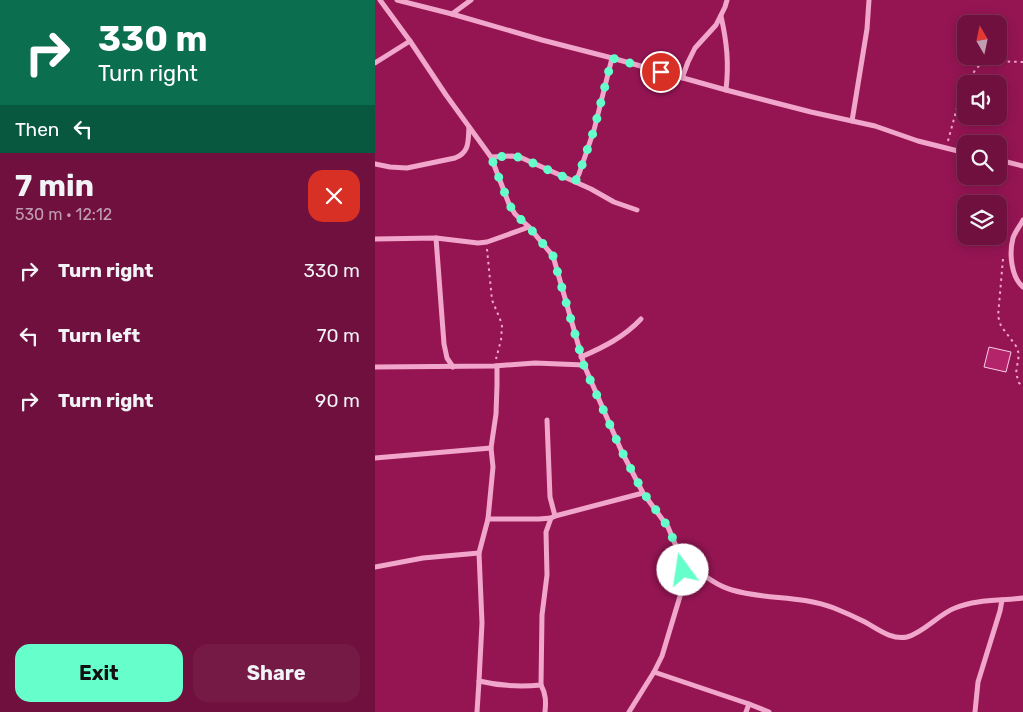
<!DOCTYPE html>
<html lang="en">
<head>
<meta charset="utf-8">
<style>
	body { margin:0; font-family:Rubik,sans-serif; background:#751945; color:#f1f3f6; height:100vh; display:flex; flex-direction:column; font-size:19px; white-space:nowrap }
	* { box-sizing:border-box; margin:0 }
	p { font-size:16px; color:#c09db0 }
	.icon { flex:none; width:28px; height:28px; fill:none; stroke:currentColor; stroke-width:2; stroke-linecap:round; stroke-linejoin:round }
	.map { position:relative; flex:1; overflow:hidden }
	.panel { display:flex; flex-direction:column; background:#70103e; width:375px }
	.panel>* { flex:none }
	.top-card { background:#0b6e4f; color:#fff; overflow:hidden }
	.needle { width:32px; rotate:351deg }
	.fabs { position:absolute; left:582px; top:15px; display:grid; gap:10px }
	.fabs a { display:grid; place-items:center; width:50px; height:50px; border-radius:10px; background:#70103e; box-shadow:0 2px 12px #0003,0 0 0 1px #823058; font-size:25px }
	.pin { position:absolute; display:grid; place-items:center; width:42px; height:42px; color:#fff; margin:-21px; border:2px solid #fff; border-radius:50%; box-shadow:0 1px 5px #0007 }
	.me { position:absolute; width:55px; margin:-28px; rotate:346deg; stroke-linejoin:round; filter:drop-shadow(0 0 4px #0008) }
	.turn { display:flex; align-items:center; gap:18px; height:105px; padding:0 15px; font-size:22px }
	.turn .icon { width:65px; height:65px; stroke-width:2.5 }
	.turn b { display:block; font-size:35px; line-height:42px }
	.then { display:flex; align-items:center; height:48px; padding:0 15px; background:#0003; gap:10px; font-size:19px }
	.round { display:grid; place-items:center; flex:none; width:52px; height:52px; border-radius:15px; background:#751945 }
	.summary { display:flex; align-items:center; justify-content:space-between; height:85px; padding:0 15px }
	h1 { font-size:30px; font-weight:700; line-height:38px }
	.primary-button { display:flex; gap:10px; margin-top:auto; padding:10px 15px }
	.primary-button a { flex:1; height:58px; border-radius:15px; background:#6fc; color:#111; font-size:20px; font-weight:700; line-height:58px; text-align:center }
	.primary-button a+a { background:#751945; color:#f1f3f6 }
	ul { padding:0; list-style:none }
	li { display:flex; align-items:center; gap:15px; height:65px; padding:0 15px }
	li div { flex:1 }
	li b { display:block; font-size:19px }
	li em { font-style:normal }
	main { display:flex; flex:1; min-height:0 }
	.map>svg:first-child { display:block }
	.building { fill:#b4246a; stroke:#fccde4 }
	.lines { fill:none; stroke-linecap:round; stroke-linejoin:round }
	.path { stroke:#f1a6cb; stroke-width:2; stroke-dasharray:2.5 4; stroke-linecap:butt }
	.minor { stroke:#f1a6cb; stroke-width:5 }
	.route { stroke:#6fc; stroke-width:9; stroke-dasharray:0 16.2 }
</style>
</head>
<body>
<main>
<section class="panel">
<div class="top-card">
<div class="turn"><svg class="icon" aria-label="right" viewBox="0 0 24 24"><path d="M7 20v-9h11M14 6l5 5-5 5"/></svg><div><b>330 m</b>Turn right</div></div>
<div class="then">Then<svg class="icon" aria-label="left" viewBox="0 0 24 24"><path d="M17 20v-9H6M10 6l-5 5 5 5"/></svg></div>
</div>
<div class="summary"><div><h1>7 min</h1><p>530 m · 12:12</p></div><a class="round" style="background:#d93025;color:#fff"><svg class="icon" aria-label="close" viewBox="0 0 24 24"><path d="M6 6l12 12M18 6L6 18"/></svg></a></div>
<ul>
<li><svg class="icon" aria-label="right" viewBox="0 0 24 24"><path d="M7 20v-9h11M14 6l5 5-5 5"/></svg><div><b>Turn right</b></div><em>330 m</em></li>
<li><svg class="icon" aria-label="left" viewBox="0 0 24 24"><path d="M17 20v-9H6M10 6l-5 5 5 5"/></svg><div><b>Turn left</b></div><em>70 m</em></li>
<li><svg class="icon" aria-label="right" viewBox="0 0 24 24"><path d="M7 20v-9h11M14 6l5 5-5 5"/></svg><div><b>Turn right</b></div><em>90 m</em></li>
</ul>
<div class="primary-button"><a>Exit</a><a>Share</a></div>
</section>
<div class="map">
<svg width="648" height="712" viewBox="0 0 648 712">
	<rect width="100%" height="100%" fill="#951553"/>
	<path class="building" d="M 614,347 L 636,352 L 631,372 L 609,367 Z"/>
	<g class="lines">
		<g class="path">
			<path d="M 592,84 C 597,75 601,66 611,61 L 648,62"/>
			<path d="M 573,141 L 583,104 L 591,85"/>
			<path d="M 112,249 L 117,300 L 125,319 L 127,326 L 126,340 L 121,359"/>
			<path d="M 628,259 L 623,316 L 626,326 L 641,346 L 644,354 L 641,373 L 644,383 L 648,386"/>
		</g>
		<g class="minor">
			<path d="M 5,0 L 35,41 L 71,95 L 116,157 L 134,204 L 140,214 L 154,227 L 178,256 L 209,365 L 246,450 L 268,493 L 293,527 L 306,558 L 309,583 L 287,656 L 279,672 L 254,712"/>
			<path d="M 22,0 L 77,14 L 167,40 L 237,58 L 351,90 L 436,112 L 500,126 L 543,141 L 591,153"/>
			<path d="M 77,14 L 96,0"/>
			<path d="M 346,16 C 352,43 354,63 351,90"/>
			<path d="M 0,63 L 35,41"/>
			<path d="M 307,78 L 313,62 L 320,48 L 341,25 L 350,7 L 352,0"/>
			<path d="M 477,121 L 492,29 L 494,0"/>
			<path d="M 116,157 L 137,156 L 147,158 L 216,189 L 239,202 L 262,210"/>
			<path d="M 624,160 L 648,166"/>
			<path d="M 0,164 L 15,167 L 32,168 L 80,158 C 95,152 93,141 94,127"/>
			<path d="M 200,182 L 204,174 L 219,130 L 237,58"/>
			<path d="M 648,220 C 645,226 640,232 638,238 C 634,253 636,277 648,287"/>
			<path d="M 61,238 L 69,344 L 72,358 L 78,367"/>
			<path d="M 0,239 L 61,238 L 103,243 L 112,242 L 154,227"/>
			<path d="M 206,357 C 229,347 249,337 266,319"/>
			<path d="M 0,367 L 119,366 L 160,363 L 209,365"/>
			<path d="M 172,420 L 175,497 L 180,516"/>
			<path d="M 0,458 L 116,448"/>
			<path d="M 113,519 L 164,519 L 176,518"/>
			<path d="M 306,558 C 322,569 338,585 357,590 C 390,600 426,595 459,608 C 469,612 480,617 490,622 C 503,629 516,640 532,637 C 548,633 564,614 580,608 C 602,599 626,601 648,598"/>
			<path d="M 0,567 L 48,558 L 104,553"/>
			<path d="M 279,672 L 374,704 L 394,712"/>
			<path d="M 104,681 C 125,686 145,687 166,685 L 167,615 L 172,575 L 171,532 L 176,518 L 180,516 L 268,493"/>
			<path d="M 166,685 C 171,694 171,702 170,712"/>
			<path d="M 102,712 L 104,681 L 107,623 L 104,553 L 113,519 L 118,467 L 116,448 L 121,414 L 122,385 L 122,366"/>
			<path d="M 371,712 L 374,704"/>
			<path d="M 600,712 L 603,682 L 625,611 L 627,600"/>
		</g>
	</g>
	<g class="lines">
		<path class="route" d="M 286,72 L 237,58 L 219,130 L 204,174 L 200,182 L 147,158 L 138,156 L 116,157 L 134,204 L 140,214 L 154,227 L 178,256 L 209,366 L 246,450 L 268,492 L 293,527 L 306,558 L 308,570"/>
	</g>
</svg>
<div class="fabs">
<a><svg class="needle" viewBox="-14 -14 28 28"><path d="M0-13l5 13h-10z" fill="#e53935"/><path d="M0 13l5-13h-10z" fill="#c09db0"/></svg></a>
<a><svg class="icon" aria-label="sound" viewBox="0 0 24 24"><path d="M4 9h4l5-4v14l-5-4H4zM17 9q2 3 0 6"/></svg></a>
<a><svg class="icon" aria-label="search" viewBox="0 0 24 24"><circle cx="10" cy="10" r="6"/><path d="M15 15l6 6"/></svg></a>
<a><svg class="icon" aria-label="layers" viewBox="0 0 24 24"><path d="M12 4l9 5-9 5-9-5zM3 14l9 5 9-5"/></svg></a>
</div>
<div class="pin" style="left:286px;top:72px;background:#d93025"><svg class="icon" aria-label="arrive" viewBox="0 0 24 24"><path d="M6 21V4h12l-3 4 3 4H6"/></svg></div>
<svg class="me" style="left:308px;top:570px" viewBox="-20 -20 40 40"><circle r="19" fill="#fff"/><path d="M0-13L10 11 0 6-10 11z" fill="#6fc"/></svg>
</div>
</main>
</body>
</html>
